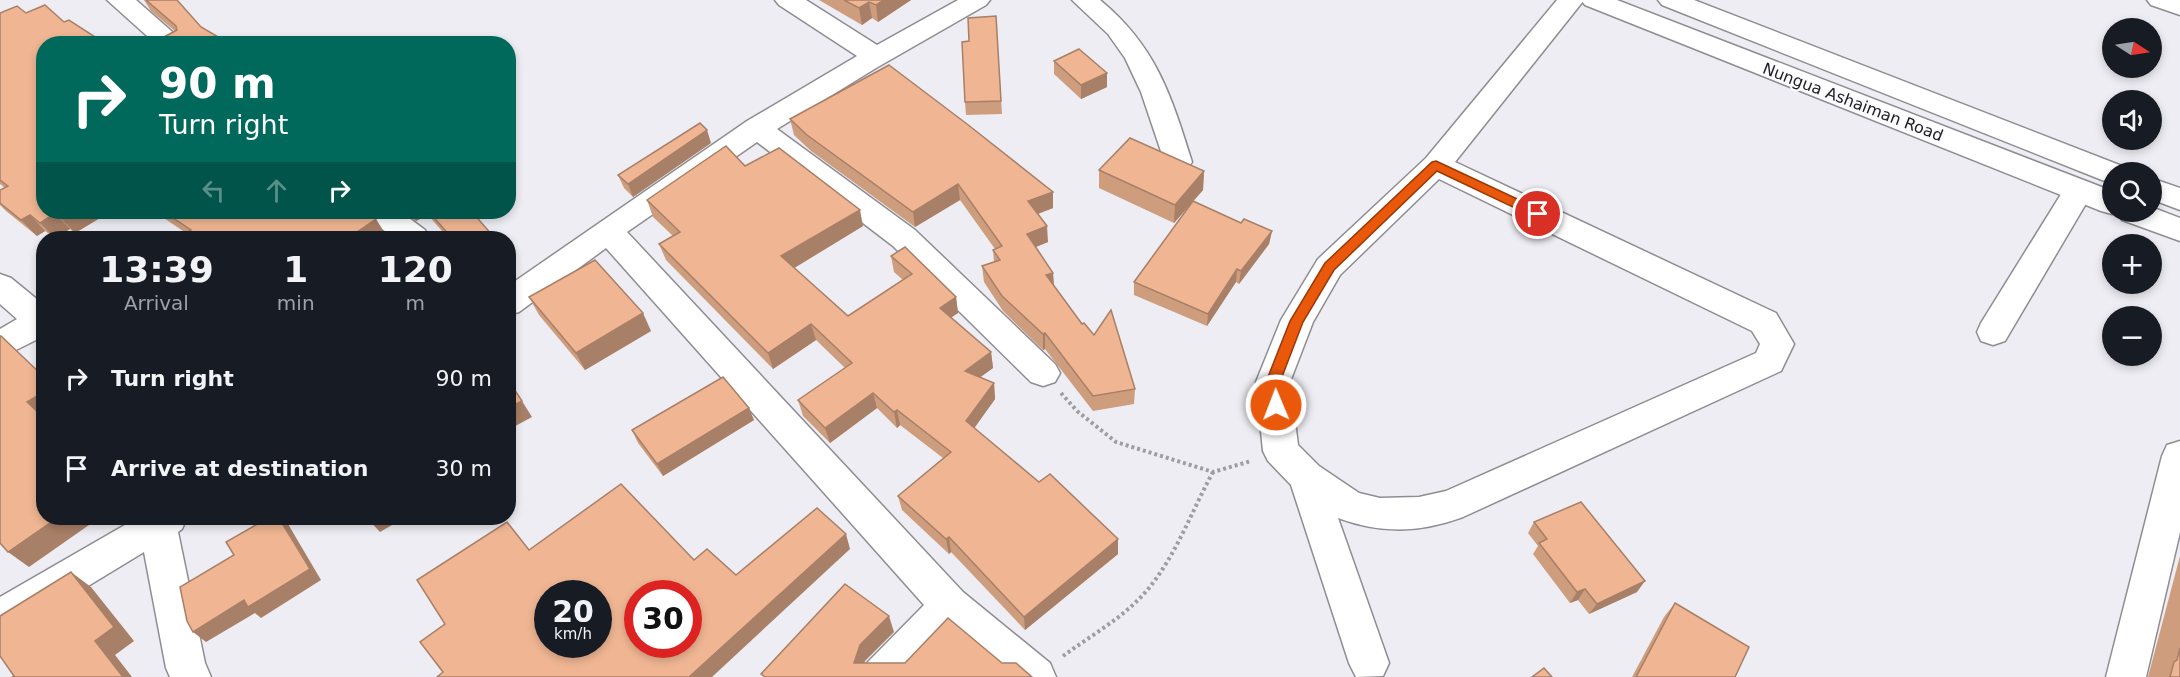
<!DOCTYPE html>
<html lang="en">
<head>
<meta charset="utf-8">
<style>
	body { margin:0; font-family:"DejaVu Sans",sans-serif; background:#242831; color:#f1f3f6; height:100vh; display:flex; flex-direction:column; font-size:22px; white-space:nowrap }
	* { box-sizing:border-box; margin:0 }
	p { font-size:20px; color:#9ea1a6 }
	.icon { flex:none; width:33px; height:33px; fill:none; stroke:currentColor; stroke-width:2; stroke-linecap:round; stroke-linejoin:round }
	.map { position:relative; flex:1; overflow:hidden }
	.panel { position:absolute; left:36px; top:231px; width:480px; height:294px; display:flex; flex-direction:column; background:#171b24; border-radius:24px; box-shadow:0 3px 9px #0003 }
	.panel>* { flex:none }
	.hud { position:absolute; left:36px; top:36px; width:480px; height:183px; border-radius:24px; box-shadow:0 3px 9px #0003; background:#00695c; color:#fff; overflow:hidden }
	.needle { width:39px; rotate:102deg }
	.buttons { position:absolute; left:2102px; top:18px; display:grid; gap:12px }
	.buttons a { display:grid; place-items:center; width:60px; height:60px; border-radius:50%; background:#171b24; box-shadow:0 3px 9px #0003; font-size:30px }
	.speed { position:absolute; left:534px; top:580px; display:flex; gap:12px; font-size:30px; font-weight:700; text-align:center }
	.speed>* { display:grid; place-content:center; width:78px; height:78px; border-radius:50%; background:#171b24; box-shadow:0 3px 9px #0003; line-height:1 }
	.speed small { font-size:15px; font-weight:400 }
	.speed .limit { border:9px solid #d22; background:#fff; color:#111 }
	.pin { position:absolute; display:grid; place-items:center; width:51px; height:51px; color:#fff; margin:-26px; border:3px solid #fff; border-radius:50%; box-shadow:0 2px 6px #0007 }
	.me { position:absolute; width:66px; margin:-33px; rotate:359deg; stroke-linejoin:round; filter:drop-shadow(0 0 4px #0008) }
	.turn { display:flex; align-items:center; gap:21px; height:126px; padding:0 24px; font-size:27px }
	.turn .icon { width:78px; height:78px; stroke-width:2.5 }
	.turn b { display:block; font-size:42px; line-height:51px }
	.lanes { display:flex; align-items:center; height:57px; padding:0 24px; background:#0003; justify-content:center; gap:30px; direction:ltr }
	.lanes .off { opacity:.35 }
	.eta { display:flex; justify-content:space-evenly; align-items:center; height:102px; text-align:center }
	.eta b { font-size:36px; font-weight:800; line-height:42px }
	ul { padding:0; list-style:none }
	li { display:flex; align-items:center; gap:18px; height:90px; padding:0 24px }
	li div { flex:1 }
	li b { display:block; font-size:22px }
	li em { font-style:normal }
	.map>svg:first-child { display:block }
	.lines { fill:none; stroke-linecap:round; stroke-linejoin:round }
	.minor-casing { stroke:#8d8d93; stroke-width:3 }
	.major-casing { stroke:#8d8d93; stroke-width:3 }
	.path { stroke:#9d9da2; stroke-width:4; stroke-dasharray:3 3; stroke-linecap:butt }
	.minor { fill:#fff; fill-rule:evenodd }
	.major { fill:#fff; fill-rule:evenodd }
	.wall { fill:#ce9d7e }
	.shaded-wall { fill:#a87f67 }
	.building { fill:#f0b693; stroke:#a87f67; stroke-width:1.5; fill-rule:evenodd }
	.route { fill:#ea580c; stroke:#983908; stroke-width:1.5 }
	.labels { text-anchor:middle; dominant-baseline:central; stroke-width:4.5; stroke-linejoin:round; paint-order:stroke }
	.street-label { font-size:16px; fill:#212123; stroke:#fbfbff }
</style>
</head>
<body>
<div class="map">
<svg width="2180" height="677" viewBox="0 0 2180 677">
	<rect width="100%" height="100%" fill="#ededf3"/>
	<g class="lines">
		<defs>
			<g id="minor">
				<path d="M 107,0 L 136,0 L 186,44 L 156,44 Z"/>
				<path d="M 775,0 L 806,0 L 877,45 L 958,0 L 990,0 L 986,5 L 876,68 L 777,129 L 915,230 L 1055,364 L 1060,373 L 1055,382 L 1043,386 L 1031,382 L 893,246 L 757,142 L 627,232 L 963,592 L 1050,663 L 1056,677 L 1006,677 L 951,631 L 908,677 L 861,677 L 867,663 L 924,605 L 606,248 L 519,312 L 508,315 L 508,286 L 747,121 L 857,56 L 779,5 Z"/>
				<path d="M 1072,0 L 1100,0 C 1156,46 1171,95 1192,162 L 1187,169 L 1177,172 L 1167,169 L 1141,92 L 1125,58 L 1108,34 Z"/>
				<path d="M 1557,0 L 1584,0 L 1455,162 L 1776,313 L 1794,344 L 1781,371 L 1463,517 C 1419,533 1382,534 1338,518 L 1389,663 L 1383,676 L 1356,677 L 1349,663 L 1291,485 L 1268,461 L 1263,451 L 1256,382 L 1281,320 L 1318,259 L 1426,158 ZM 1439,179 L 1752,331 L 1760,344 L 1756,353 L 1446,491 L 1419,497 L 1380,498 L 1359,493 L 1319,466 L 1298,445 L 1290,382 L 1313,322 L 1340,275 Z"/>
				<path d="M 2147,0 L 2180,0 L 2180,15 L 2151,5 Z"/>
				<path d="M 2079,180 L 2090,183 L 2094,190 L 2005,341 L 1993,345 L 1981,341 L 1977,332 L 1981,323 L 2068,183 Z"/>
				<path d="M 366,212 L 401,212 L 425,230 L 429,238 L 394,238 L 370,220 Z"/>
				<path d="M 0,274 L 11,278 L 44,305 L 44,336 L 0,358 L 0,329 L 17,319 L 0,304 Z"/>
				<path d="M 2180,441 L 2180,532 L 2146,677 L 2106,677 L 2162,456 L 2167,445 Z"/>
				<path d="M 137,518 L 187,518 L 182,529 L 178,532 L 205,663 L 211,677 L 170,677 L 166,668 L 144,552 L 14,631 L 0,636 L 0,597 Z"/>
			</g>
			<g id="major">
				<path d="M 1581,0 L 1617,0 L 2112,191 L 2112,212 L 2151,212 L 2151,207 L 2180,218 L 2180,241 L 2122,220 L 2118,212 L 2112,214 L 2101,211 L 1585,5 Z"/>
				<path d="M 1658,0 L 1694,0 L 2122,166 L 2126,172 L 2112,172 L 2112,183 L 2102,180 L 1662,5 Z"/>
				<path d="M 2151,178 L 2180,188 L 2180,210 L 2151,199 Z"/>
			</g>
		</defs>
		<use href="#minor" class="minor-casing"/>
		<use href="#major" class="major-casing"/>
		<g class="path">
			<path d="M 1061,393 L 1077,411 L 1116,442 L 1213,472 L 1251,461"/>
			<path d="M 1063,656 C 1089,637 1119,620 1141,597 C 1174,562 1190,514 1213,472"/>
		</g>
		<use href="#minor" class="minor"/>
		<use href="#major" class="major"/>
	</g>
	<g class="wall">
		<path d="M 144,0 L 177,0 L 201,27 L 220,38 L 224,44 L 151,44 L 175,31 L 151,11 Z"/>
		<path d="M 819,0 L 911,0 L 878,22 L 872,18 L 862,25 Z"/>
		<path d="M 0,13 L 26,13 L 110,212 L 75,233 L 70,229 L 55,238 L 45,231 L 37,236 L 6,211 L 0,205 L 0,190 L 5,188 L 0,184 Z"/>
		<path d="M 996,16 L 1002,114 L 966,115 L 965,102 L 969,41 Z"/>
		<path d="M 1054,61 L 1107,73 L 1107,87 L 1081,99 L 1054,74 Z"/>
		<path d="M 790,119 L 1053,192 L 1053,208 L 1038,214 L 1048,242 L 1036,247 L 1053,273 L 1054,285 L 1082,324 L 1135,389 L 1134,404 L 1093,411 L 1045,349 L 1043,350 L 1003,311 L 984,282 L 982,266 L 994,262 L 993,250 L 995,249 L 960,200 L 915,227 L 811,151 L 794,135 Z"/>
		<path d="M 711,143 L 633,197 L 624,188 L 618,175 Z"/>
		<path d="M 745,166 L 863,226 L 794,268 L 848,316 L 903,280 L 894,272 L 891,256 L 956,297 L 958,313 L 951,317 L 991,352 L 993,368 L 980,377 L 994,383 L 995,399 L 974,428 L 1118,554 L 1025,630 L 951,552 L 949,554 L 902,510 L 898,496 L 943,458 L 900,425 L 897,428 L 877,408 L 830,443 L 803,416 L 798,400 L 845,368 L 816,340 L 773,369 L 666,260 L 659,244 L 673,236 L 653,217 L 647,200 Z"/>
		<path d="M 1099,170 L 1204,171 L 1203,190 L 1174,223 L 1099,188 Z"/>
		<path d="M 155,212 L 366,212 L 386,235 L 381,238 L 177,238 L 186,233 Z"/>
		<path d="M 403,212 L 472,212 L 495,238 L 448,238 L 428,215 L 416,221 Z"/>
		<path d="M 1241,223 L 1272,231 L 1269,244 L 1239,284 L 1236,282 L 1207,326 L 1134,295 L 1134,282 Z"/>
		<path d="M 529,297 L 651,331 L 585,370 L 539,315 Z"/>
		<path d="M 754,420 L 663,476 L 638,443 L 632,430 Z"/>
		<path d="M 1534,522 L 1637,592 L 1589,614 L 1578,600 L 1570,603 L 1533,554 L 1538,546 L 1528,533 Z"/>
		<path d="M 2180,556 L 2180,677 L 2148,677 Z"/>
		<path d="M 1675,603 L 1735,677 L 1632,677 L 1664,617 Z"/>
	</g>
	<g class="shaded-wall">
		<path d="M 884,0 L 911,0 L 878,22 L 876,5 Z"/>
		<path d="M 869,2 L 872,18 L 862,25 L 859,8 Z"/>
		<path d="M 220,38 L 224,44 L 216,44 L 214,42 Z"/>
		<path d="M 1107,73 L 1107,87 L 1081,99 L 1081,85 Z"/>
		<path d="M 707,130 L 711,143 L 633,197 L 628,184 Z"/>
		<path d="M 1204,171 L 1203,190 L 1174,223 L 1175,205 Z"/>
		<path d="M 958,184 L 960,200 L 915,227 L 913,212 Z"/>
		<path d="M 1053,192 L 1053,208 L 1029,217 L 1028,201 Z"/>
		<path d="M 860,210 L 863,226 L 786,273 L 781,256 Z"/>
		<path d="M 69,212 L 110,212 L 75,233 L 60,217 Z"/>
		<path d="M 411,212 L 426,212 L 428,215 L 416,221 Z"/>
		<path d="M 55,213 L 70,229 L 55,238 L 40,223 Z"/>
		<path d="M 30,215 L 45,231 L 37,236 L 21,220 Z"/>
		<path d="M 376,219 L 386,235 L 381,238 L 348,238 Z"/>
		<path d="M 1047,226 L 1048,242 L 1028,250 L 1027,234 Z"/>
		<path d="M 1272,231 L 1269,244 L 1239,284 L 1241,271 Z"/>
		<path d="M 1237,269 L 1236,282 L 1207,326 L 1208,314 Z"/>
		<path d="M 1053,273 L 1054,289 L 1046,275 Z"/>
		<path d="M 956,297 L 958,313 L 942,324 L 940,308 Z"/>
		<path d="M 643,313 L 651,331 L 585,370 L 576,353 Z"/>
		<path d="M 811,324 L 816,340 L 773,369 L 768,353 Z"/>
		<path d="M 1045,333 L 1045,349 L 1043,350 L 1043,334 Z"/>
		<path d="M 991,352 L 993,368 L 967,387 L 965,371 Z"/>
		<path d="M 994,383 L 995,399 L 968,437 L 966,421 Z"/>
		<path d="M 44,392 L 44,418 L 27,402 Z"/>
		<path d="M 873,393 L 877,408 L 830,443 L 825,428 Z"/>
		<path d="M 522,401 L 532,417 L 508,430 L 508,408 Z"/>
		<path d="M 749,408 L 754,420 L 663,476 L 657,464 Z"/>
		<path d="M 897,410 L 900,425 L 897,428 L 894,412 Z"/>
		<path d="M 57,518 L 99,518 L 29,567 L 8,552 Z"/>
		<path d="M 279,518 L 281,518 L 288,524 L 321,580 L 261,618 L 255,613 L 206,642 L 193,632 Z"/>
		<path d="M 367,518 L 404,518 L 380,532 Z"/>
		<path d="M 846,534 L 850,549 L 712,677 L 689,677 Z"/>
		<path d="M 949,537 L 951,552 L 949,554 L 946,539 Z"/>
		<path d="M 1118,539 L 1118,554 L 1025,630 L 1024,617 Z"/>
		<path d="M 71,572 L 91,587 L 134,641 L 115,655 L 132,677 L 123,677 L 95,641 Z"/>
		<path d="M 1645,581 L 1637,592 L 1589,614 L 1597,604 Z"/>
		<path d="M 1585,589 L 1578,600 L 1570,603 L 1577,592 Z"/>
		<path d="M 889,616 L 894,632 L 865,661 L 860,677 L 854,663 L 860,645 Z"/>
	</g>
	<g class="building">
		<path d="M 146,0 L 177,0 L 201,27 L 220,38 L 214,42 L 216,44 L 151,44 L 177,30 L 176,26 Z"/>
		<path d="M 844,0 L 884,0 L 876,5 L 869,2 L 859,8 Z"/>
		<path d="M 45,5 L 64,22 L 69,20 L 106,44 L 44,44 L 44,212 L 69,212 L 60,217 L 55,213 L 40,223 L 30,215 L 21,220 L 0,203 L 0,190 L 8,186 L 0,180 L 0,13 L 17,6 L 26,13 Z"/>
		<path d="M 996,16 L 1001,101 L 965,102 L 962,42 L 969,41 L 968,18 Z"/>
		<path d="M 1079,49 L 1107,73 L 1081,85 L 1054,61 Z"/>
		<path d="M 889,65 L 967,124 L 1053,192 L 1028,201 L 1047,226 L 1027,234 L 1053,273 L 1046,275 L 1082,324 L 1084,323 L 1094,335 L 1111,310 L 1135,389 L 1093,396 L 1045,333 L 1043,334 L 1002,296 L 982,266 L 1000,260 L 993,250 L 1002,246 L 958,184 L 913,212 L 807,135 L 790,119 Z"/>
		<path d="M 700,123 L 707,130 L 628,184 L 618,175 Z"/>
		<path d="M 1130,138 L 1204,171 L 1175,205 L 1099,170 Z"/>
		<path d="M 726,146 L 745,166 L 779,148 L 860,210 L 781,256 L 848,316 L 912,274 L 891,256 L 905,247 L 956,297 L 940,308 L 991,352 L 965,371 L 994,383 L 966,421 L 1039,482 L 1050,474 L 1118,539 L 1024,617 L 949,537 L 946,539 L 898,496 L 951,452 L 897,410 L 894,412 L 873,393 L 825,428 L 798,400 L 852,363 L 811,324 L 768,353 L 659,244 L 680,232 L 647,200 Z"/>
		<path d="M 1193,201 L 1241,223 L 1244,219 L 1272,231 L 1241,271 L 1237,269 L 1208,314 L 1134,282 Z"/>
		<path d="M 164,212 L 366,212 L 376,219 L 348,238 L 177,238 L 191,230 Z"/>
		<path d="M 429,212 L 472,212 L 494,237 L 490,238 L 452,238 Z"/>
		<path d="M 595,260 L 643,313 L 576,353 L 529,297 Z"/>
		<path d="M 0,336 L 1,336 L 44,377 L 44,392 L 27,402 L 44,418 L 44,518 L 57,518 L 8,552 L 0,543 Z"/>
		<path d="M 723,377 L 749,408 L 657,464 L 632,430 Z"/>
		<path d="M 508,380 L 522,401 L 508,408 Z"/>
		<path d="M 621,484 L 694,560 L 707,549 L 736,575 L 817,508 L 846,534 L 689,677 L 437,677 L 443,672 L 420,642 L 445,624 L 417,580 L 507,522 L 529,550 ZM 548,594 L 598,594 L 598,645 L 548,645 ZM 638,594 L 688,594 L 688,645 L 638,645 Z"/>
		<path d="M 1581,502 L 1645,581 L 1597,604 L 1585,589 L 1577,592 L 1539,543 L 1547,539 L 1534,522 Z"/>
		<path d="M 268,518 L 279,518 L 310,569 L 248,607 L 244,600 L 193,632 L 187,621 L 180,587 L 234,555 L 226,542 Z"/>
		<path d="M 71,572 L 114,627 L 95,641 L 123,677 L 12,677 L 14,676 L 0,656 L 0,616 Z"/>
		<path d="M 845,584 L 889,616 L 860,645 L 854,663 L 905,663 L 948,618 L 1002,663 L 1016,663 L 1032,677 L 765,677 L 761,674 Z"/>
		<path d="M 1675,603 L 1749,647 L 1735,677 L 1636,677 Z"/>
		<path d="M 2180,648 L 2180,677 L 2170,677 L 2174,662 L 2177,660 Z"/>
		<path d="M 1544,668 L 1552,677 L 1532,677 Z"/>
	</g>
	<path class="route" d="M 1436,161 L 1543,211 L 1545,214 L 1543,217 L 1534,217 L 1437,171 L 1334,270 L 1303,322 L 1280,382 L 1283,405 L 1281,409 L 1271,409 L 1266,382 L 1290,321 L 1325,263 L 1432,162 Z"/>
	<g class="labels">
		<g class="street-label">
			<text transform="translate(1853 102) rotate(21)">Nungua Ashaiman Road</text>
		</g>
	</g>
</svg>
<div class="buttons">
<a><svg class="needle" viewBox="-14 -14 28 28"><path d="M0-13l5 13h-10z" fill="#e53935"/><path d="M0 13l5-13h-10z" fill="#9ea1a6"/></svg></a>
<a><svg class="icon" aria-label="sound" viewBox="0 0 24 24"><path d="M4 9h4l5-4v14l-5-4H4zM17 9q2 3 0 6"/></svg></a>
<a><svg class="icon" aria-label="search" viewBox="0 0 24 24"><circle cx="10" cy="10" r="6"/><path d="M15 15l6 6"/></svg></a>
<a>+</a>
<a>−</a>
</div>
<div class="speed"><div>20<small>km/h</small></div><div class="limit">30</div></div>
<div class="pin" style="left:1538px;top:214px;background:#d93025"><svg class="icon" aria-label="arrive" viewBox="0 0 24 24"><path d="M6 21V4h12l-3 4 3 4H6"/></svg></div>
<svg class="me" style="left:1276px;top:405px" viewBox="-20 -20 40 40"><circle r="17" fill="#ea580c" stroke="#fff" stroke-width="3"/><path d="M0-11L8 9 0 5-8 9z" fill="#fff"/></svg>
<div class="hud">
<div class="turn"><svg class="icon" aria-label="right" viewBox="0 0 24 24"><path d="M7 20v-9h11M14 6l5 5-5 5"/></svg><div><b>90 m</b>Turn right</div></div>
<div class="lanes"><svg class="icon off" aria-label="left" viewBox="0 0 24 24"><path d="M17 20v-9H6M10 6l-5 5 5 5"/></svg><svg class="icon off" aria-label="ahead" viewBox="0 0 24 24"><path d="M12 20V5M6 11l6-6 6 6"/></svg><svg class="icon" aria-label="right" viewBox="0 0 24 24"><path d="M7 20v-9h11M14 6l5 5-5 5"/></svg></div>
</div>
<section class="panel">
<div class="eta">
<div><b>13:39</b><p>Arrival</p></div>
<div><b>1</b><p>min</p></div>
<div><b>120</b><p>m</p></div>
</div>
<ul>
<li><svg class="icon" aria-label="right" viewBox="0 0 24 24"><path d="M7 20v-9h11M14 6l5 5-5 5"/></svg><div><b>Turn right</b></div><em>90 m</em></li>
<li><svg class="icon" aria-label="arrive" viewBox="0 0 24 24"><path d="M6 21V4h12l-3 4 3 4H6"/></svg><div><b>Arrive at destination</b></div><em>30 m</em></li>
</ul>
</section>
</div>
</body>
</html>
